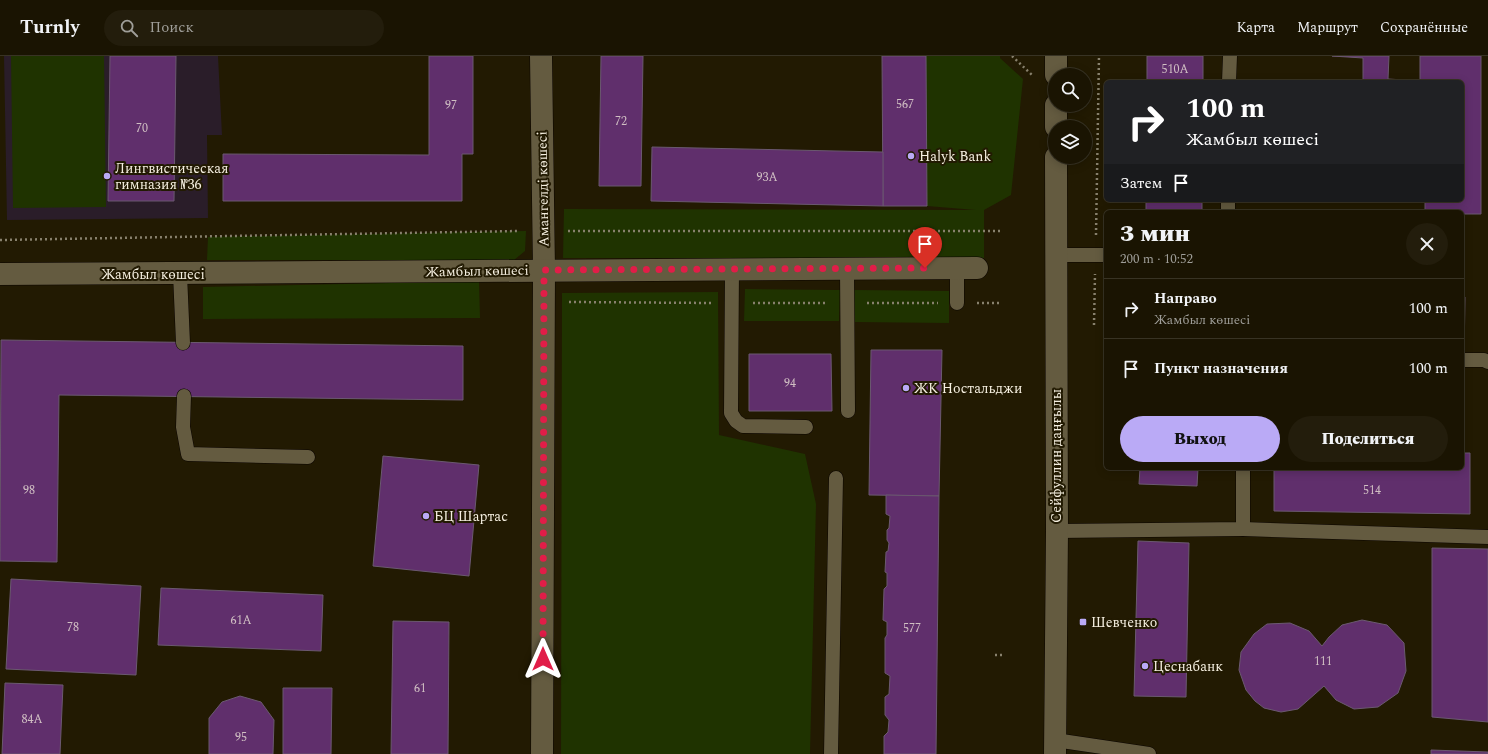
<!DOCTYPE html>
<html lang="ru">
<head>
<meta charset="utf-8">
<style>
	body { margin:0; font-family:Spectral,serif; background:#231d0c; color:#f1f3f6; height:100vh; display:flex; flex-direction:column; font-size:15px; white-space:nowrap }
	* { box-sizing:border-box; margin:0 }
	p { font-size:13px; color:#9f9e99 }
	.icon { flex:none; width:22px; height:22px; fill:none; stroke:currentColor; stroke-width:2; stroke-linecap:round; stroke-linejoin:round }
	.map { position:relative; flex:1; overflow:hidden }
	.drawer { position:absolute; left:1104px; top:154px; width:360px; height:260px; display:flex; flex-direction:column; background:#1a1402; border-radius:6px; box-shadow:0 2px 10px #0003,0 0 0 1px #383324 }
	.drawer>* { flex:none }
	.banner { position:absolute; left:1104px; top:24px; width:360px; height:122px; border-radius:6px; box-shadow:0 2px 10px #0003,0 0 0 1px #383324; background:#202124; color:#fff; overflow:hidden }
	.fabs { position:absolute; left:1048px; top:12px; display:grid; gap:8px }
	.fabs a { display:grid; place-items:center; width:44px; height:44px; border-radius:50%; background:#1a1402; box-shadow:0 2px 10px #0003,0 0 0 1px #383324; font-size:20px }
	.pin { position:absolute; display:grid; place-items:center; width:34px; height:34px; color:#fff; margin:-41px -17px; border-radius:50% 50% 50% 0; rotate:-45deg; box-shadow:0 0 4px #0007 }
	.pin .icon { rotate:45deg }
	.me { position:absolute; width:44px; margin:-22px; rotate:0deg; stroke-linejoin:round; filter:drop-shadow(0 0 3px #0008) }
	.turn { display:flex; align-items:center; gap:14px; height:84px; padding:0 16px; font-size:18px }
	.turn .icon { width:52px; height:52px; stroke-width:2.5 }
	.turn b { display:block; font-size:28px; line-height:34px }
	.then { display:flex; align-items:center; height:38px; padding:0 16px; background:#0003; gap:8px; font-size:15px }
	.round { display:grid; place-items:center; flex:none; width:42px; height:42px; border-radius:21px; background:#231d0c }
	.head { display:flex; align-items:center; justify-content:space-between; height:68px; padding:0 16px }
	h1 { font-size:24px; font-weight:800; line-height:30px }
	.primary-button { display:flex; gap:8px; margin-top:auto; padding:8px 16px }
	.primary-button a { flex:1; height:46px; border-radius:24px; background:#baaaf6; color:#111; font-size:16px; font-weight:800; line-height:46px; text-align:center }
	.primary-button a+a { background:#231d0c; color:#f1f3f6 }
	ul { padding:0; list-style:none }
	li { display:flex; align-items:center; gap:12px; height:60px; padding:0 16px; border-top:1px solid #383324 }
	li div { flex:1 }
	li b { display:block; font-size:15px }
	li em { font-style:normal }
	header { display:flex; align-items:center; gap:24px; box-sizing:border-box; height:56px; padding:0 20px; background:#1a1402; border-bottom:1px solid #383324 }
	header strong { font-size:19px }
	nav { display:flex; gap:22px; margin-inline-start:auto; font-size:14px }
	.search { width:280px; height:36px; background:#231d0c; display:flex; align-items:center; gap:10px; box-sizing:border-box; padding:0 14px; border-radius:22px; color:#9f9e99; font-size:15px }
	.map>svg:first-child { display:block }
	.education { fill:#2a1d29 }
	.green { fill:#1f3300 }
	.building { fill:#602f6c; stroke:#6b5970 }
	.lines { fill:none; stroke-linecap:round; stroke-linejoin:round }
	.lane-casing { stroke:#0b0500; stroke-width:15 }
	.street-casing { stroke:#0b0500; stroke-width:23 }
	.secondary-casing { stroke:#0b0500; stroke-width:23 }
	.path { stroke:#88816d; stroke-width:2.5; stroke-dasharray:2 3; stroke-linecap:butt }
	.lane { stroke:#645b40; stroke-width:14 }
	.street { stroke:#645b40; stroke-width:22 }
	.secondary { stroke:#645b40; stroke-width:22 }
	.route { stroke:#e11d48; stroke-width:7; stroke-dasharray:0 12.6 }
	.poi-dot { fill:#baaaf6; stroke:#221a02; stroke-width:1.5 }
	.labels { text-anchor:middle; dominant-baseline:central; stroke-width:4; stroke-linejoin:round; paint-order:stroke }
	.number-label { font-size:12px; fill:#d0bfc3 }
	.poi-label { font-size:14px; fill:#f5efe0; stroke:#221a02; text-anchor:start }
	.street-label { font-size:14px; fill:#f5efe0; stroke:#221a02 }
</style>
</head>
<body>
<header>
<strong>Turnly</strong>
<div class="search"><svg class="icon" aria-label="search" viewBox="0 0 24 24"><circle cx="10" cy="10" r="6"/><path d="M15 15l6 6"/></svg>Поиск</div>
<nav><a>Карта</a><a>Маршрут</a><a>Сохранённые</a></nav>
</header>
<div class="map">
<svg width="1488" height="698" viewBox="0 0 1488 698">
	<rect width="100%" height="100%" fill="#221a02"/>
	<path class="education" d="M 4,0 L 218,0 L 222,79 L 207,79 L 208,162 L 7,164 Z"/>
	<g class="green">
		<path d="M 11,0 L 104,0 L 106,151 L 13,152 Z"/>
		<path d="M 926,0 L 1000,0 L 1000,2 L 1023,23 L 1011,139 L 984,154 L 984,202 L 563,202 L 564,153 L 976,154 L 927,150 Z"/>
		<path d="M 526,175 L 525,195 L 514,204 L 207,204 L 208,181 Z"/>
		<path d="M 479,225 L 480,262 L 203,263 L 203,231 Z"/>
		<path d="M 745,233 L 840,234 L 839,265 L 744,265 Z"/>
		<path d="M 854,234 L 949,235 L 949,267 L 853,266 Z"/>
		<path d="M 718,236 L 719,379 L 805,398 L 816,448 L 810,698 L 561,698 L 562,237 Z"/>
	</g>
	<g class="building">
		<path d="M 110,0 L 176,0 L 174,145 L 108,145 Z"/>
		<path d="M 429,0 L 473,0 L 473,98 L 462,98 L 462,145 L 223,145 L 223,98 L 429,99 Z"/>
		<path d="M 601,0 L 643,0 L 641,130 L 599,130 Z"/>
		<path d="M 882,0 L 926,0 L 927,150 L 883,150 Z"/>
		<rect x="1147" y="0" width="56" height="26"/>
		<path d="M 1332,0 L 1389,0 L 1388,23 L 1420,25 L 1420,0 L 1481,0 L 1481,158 L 1462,158 L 1462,156 L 1425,156 L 1425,144 L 1462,144 L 1462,26 L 1363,26 L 1363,2 Z"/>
		<path d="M 652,91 L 883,96 L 883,150 L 651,145 Z"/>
		<rect x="1146" y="144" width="56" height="12"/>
		<path d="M 1462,241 L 1465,241 L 1464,301 L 1462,301 Z"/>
		<path d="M 1,284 L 463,290 L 463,344 L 59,339 L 57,506 L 0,505 Z"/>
		<path d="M 871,294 L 942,294 L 939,440 L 869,439 Z"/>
		<path d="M 749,298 L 831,298 L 832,355 L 749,355 Z"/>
		<path d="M 1462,397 L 1470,397 L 1470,458 L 1274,455 L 1274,412 L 1462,412 Z"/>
		<path d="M 383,400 L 479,409 L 469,520 L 373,510 Z"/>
		<path d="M 1140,412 L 1198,412 L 1197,430 L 1139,428 Z"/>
		<path d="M 886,439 L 939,440 L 936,698 L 884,698 L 884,680 L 888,676 L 889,664 L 885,659 L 885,641 L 889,638 L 890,620 L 885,617 L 885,582 L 887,579 L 887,566 L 883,564 L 884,533 L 887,530 L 887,517 L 885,516 L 886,496 L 888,495 L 889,487 L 887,484 L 887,474 L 889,472 L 890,460 L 886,458 Z"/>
		<path d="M 1138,485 L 1189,487 L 1186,641 L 1134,640 Z"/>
		<path d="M 1432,492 L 1488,493 L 1488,666 L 1432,661 Z"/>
		<path d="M 11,523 L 141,530 L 136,619 L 6,613 Z"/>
		<path d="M 161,532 L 323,539 L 321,595 L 158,589 Z"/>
		<path d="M 1362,564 L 1387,569 L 1404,587 L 1406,615 L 1398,637 L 1378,651 L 1354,653 L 1336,644 L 1324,630 L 1298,653 L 1281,656 L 1264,652 L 1255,645 L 1246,634 L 1239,614 L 1241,596 L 1254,578 L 1267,568 L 1290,567 L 1309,575 L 1322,590 L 1329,581 L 1342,569 Z"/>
		<path d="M 393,565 L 449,566 L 448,698 L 391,698 Z"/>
		<path d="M 5,627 L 63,629 L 60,698 L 2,698 Z"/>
		<path d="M 283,632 L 332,632 L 331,698 L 283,698 Z"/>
		<path d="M 240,640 L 261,646 L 274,664 L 273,698 L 209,698 L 209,662 L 222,646 Z"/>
		<path d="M 1431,694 L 1488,696 L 1488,698 L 1431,698 Z"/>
	</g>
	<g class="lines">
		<defs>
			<g id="lane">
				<path d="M 1229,26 L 1230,0"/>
				<path d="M 1228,156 L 1228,144"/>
				<path d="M 1056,199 L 1106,199"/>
				<path d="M 957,212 L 957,247"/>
				<path d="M 732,213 L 731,357 L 736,365 L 743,370 L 806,371"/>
				<path d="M 847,213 L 848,355"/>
				<path d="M 180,218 L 183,287"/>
				<path d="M 1462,304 L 1484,304 L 1488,306"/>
				<path d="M 184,340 L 183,371 L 188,398 L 308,401"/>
				<path d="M 1243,473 L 1488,481"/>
				<path d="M 1057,475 L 1243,473 L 1243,412"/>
				<path d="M 1055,684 L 1149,698"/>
				<path d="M 831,698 L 836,422"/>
			</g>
			<g id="street">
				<path d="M 541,0 L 544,214 L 542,698"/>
				<path d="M 0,218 C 326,219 652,211 977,212"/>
			</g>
			<g id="secondary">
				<path d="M 1056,19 L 1056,0"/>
				<path d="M 1056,49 L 1056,71"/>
				<path d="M 1055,698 L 1057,475 L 1056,101"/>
			</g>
		</defs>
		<use href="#lane" class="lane-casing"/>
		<use href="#street" class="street-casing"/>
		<use href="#secondary" class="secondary-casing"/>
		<g class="path">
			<path d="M 1012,0 L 1032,19"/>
			<path d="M 568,175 L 1001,175"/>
			<path d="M 1096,179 L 1099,0"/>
			<path d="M 0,184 L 519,175"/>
			<path d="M 569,246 L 712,247"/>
			<path d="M 753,247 L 828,247"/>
			<path d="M 867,247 L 938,247"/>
			<path d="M 977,247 L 1002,247"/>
			<path d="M 1094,269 L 1095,218"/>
			<path d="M 995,599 L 1005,599"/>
		</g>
		<use href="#lane" class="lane"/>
		<use href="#street" class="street"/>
		<use href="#secondary" class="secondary"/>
	</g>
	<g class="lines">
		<path class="route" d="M 543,603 L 544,214 L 925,212"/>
	</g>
	<g class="poi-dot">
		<circle cx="911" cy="100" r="4"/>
		<circle cx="107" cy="120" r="4"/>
		<circle cx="906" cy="332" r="4"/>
		<circle cx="426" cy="460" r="4"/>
		<rect x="1079" y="562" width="8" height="8" rx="2"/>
		<circle cx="1145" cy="610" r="4"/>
	</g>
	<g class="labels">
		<g class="number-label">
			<text x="1175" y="13">510А</text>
			<text x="905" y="48">567</text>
			<text x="451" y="49">97</text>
			<text x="621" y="65">72</text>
			<text x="142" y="72">70</text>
			<text x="767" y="121">93А</text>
			<text x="790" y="327">94</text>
			<text x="29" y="434">98</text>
			<text x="1372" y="434">514</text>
			<text x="241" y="564">61А</text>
			<text x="73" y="571">78</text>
			<text x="912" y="572">577</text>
			<text x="1323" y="605">111</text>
			<text x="420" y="632">61</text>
			<text x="32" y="663">84А</text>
			<text x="241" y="681">95</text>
		</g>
		<g class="poi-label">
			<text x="919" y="100">Halyk Bank</text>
			<text x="115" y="112">Лингвистическая<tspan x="115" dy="16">гимназия №36</tspan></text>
			<text x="914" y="332">ЖК Ностальджи</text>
			<text x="434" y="460">БЦ Шартас</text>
			<text x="1091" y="566">Шевченко</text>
			<text x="1153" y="610">Цеснабанк</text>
		</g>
		<g class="street-label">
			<text transform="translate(543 133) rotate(-91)">Амангелді көшесі</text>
			<text transform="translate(477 215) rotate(-1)">Жамбыл көшесі</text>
			<text x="153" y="218">Жамбыл көшесі</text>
			<text transform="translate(1056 400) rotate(-90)">Сейфуллин даңғылы</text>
		</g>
	</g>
</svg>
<div class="fabs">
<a><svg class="icon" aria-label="search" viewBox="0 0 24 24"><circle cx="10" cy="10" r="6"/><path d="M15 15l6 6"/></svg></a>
<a><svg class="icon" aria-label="layers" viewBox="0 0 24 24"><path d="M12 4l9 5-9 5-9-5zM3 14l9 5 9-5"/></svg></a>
</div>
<div class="pin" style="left:925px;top:212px;background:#d93025"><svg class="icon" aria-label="arrive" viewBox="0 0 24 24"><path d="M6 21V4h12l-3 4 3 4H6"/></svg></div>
<svg class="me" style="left:543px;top:603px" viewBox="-20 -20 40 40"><path d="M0-17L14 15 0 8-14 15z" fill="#e11d48" stroke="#fff" stroke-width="4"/></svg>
<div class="banner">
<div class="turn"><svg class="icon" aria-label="right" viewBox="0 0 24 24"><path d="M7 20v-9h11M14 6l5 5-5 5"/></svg><div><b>100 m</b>Жамбыл көшесі</div></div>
<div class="then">Затем<svg class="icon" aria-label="arrive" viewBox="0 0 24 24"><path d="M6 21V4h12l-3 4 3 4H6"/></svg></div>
</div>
<section class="drawer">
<div class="head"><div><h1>3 мин</h1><p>200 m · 10:52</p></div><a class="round"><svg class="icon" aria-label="close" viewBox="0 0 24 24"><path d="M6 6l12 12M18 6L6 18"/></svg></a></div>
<ul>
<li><svg class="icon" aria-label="right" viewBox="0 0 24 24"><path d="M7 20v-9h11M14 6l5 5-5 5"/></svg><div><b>Направо</b><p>Жамбыл көшесі</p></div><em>100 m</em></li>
<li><svg class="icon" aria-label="arrive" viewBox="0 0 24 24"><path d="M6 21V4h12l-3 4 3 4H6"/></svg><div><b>Пункт назначения</b></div><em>100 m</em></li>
</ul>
<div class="primary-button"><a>Выход</a><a>Поделиться</a></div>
</section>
</div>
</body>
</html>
